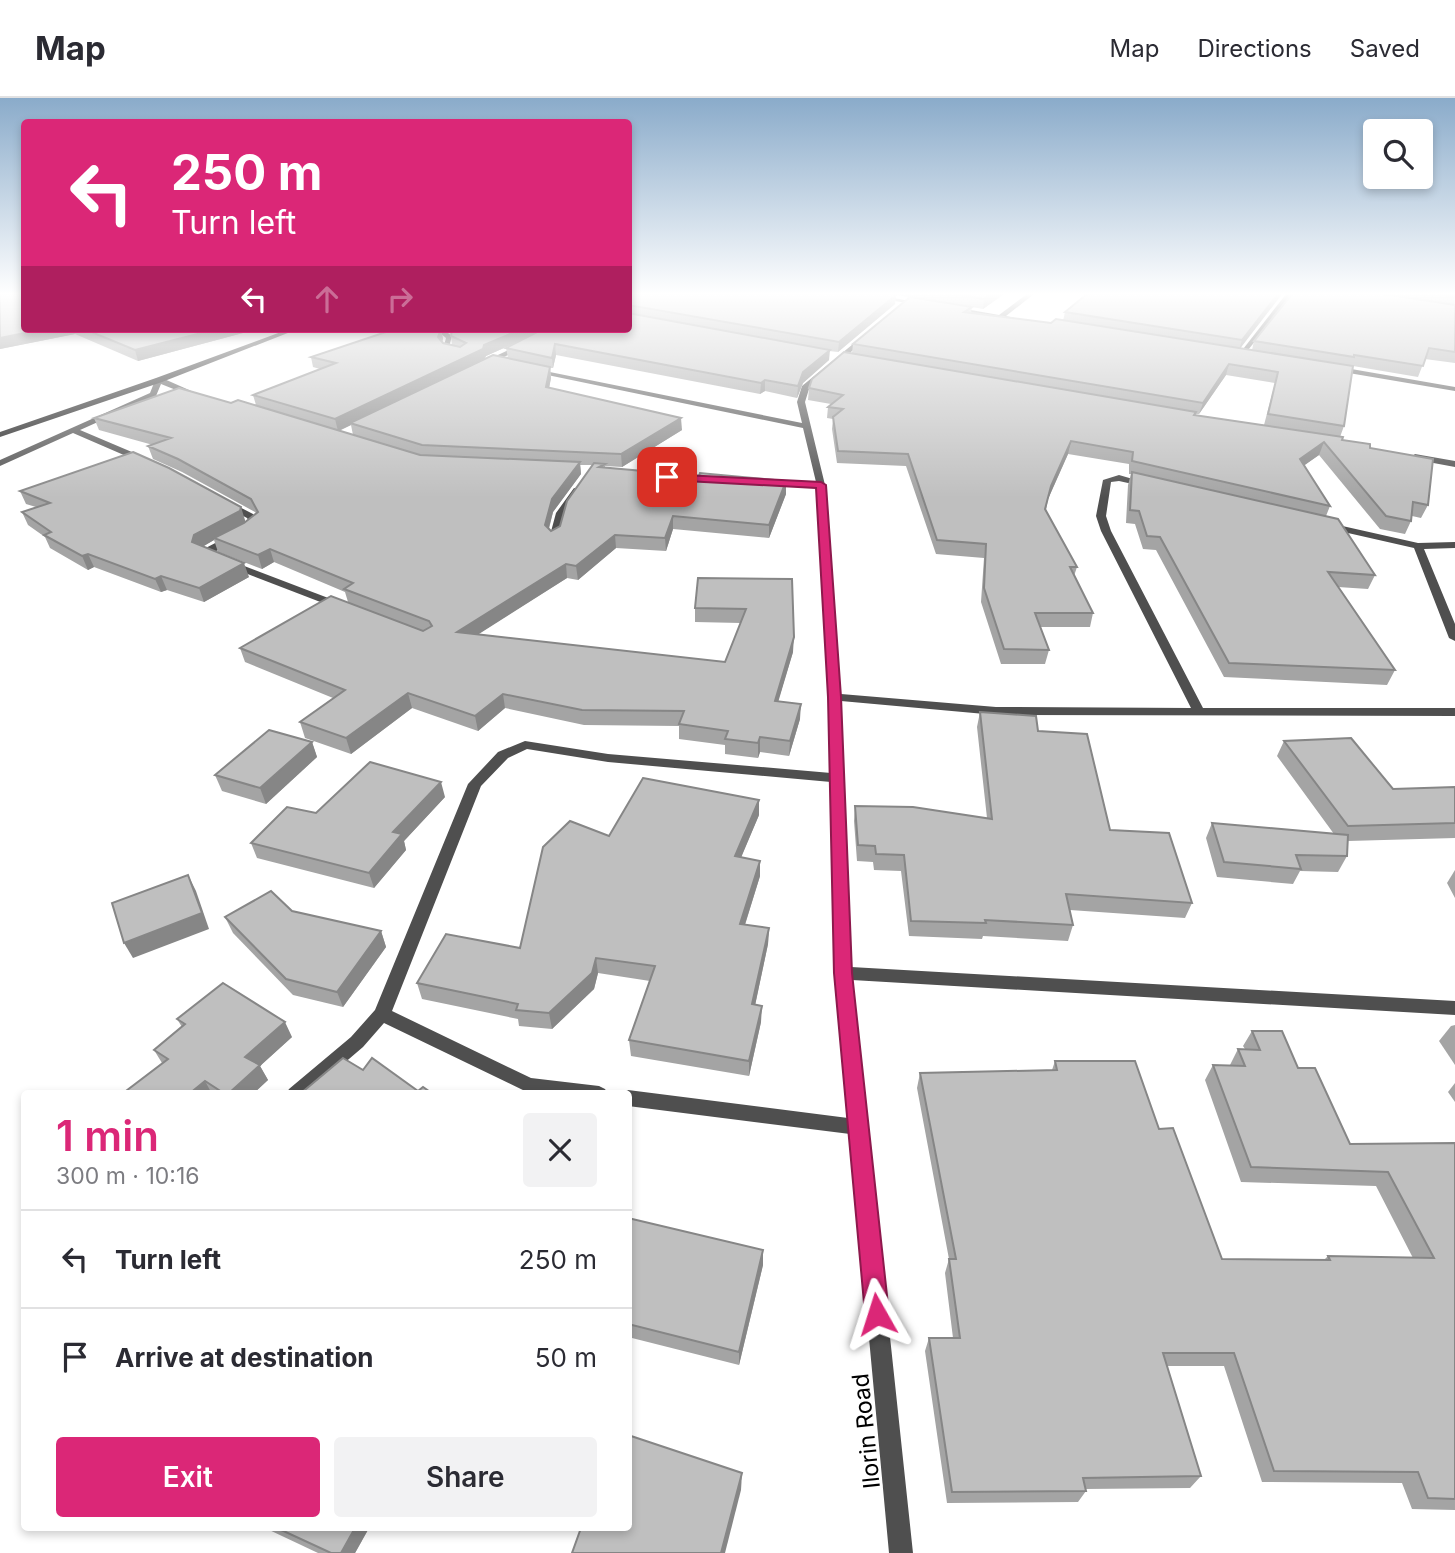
<!DOCTYPE html>
<html lang="en">
<head>
<meta charset="utf-8">
<style>
	body { margin:0; font-family:Inter,sans-serif; background:#f2f2f3; color:#2b2b33; height:100vh; display:flex; flex-direction:column; font-size:26px; white-space:nowrap }
	* { box-sizing:border-box; margin:0 }
	p { font-size:23px; color:#7c7c81 }
	.icon { flex:none; width:38px; height:38px; fill:none; stroke:currentColor; stroke-width:2; stroke-linecap:round; stroke-linejoin:round }
	.map { position:relative; flex:1; overflow:hidden }
	.drawer { position:absolute; left:21px; top:992px; width:611px; height:441px; display:flex; flex-direction:column; background:#fff; border-radius:7px; box-shadow:0 4px 10px #0003 }
	.drawer>* { flex:none }
	.top-card { position:absolute; left:21px; top:21px; width:611px; height:214px; border-radius:7px; box-shadow:0 4px 10px #0003; background:#db2777; color:#fff; overflow:hidden }
	.buttons { position:absolute; left:1363px; top:21px; display:grid; gap:14px }
	.buttons a { display:grid; place-items:center; width:70px; height:70px; border-radius:7px; background:#fff; box-shadow:0 4px 10px #0003; font-size:35px }
	.pin { position:absolute; display:grid; place-items:center; width:60px; height:60px; color:#fff; margin:-30px; border-radius:14px; box-shadow:0 4px 10px #0006 }
	.me { position:absolute; width:77px; margin:-38px; rotate:354deg; stroke-linejoin:round; filter:drop-shadow(0 0 5px #0008) }
	.turn { display:flex; align-items:center; gap:24px; height:147px; padding:0 35px; font-size:32px }
	.turn .icon { width:91px; height:91px; stroke-width:2.5 }
	.turn b { display:block; font-size:49px; line-height:60px }
	.lanes { display:flex; align-items:center; height:66px; padding:0 35px; background:#0003; justify-content:center; gap:35px; direction:ltr }
	.lanes .off { opacity:.35 }
	.round { display:grid; place-items:center; flex:none; width:74px; height:74px; border-radius:7px; background:#f2f2f3 }
	.overview { display:flex; align-items:center; justify-content:space-between; height:119px; padding:0 35px }
	h1 { font-size:42px; font-weight:600; line-height:52px; color:#db2777 }
	.primary-button { display:flex; gap:14px; margin-top:auto; padding:14px 35px }
	.primary-button a { flex:1; height:80px; border-radius:7px; background:#db2777; color:#fff; font-size:28px; font-weight:600; line-height:80px; text-align:center }
	.primary-button a+a { background:#f2f2f3; color:#2b2b33 }
	ul { padding:0; list-style:none }
	li { display:flex; align-items:center; gap:21px; height:98px; padding:0 35px; border-top:2px solid #e1e1e2 }
	li div { flex:1 }
	li b { display:block; font-size:26px }
	li em { font-style:normal }
	header { display:flex; align-items:center; gap:42px; box-sizing:border-box; height:98px; padding:0 35px; background:#fff; border-bottom:2px solid #e1e1e2 }
	header strong { font-size:33px }
	nav { display:flex; gap:38px; margin-inline-start:auto; font-size:24px }
	.map>svg:first-child { display:block }
	.lines { fill:none; stroke-linecap:round; stroke-linejoin:round }
	.minor { fill:#4f4f4f; fill-rule:evenodd }
	.secondary { fill:#1c1c1c; fill-rule:evenodd }
	.wall { fill:#a4a4a4; fill-rule:evenodd }
	.shaded-wall { fill:#868686 }
	.building { fill:#bfbfbf; stroke:#868686; stroke-width:2 }
	.route { fill:#db2777; stroke:#8e194d; stroke-width:2 }
	.labels { text-anchor:middle; dominant-baseline:central; stroke-width:5; stroke-linejoin:round; paint-order:stroke }
	.street-label { font-size:23px; fill:#000; stroke:#fff }
</style>
</head>
<body>
<header>
<strong>Map</strong>
<nav><a>Map</a><a>Directions</a><a>Saved</a></nav>
</header>
<div class="map">
<svg width="1455" height="1455" viewBox="0 0 1455 1455">
	<rect width="100%" height="100%" fill="#fff"/>
	<g class="lines">
		<g class="minor">
			<path d="M 856,196 L 873,196 L 926,206 L 923,208 Z"/>
			<path d="M 1027,196 L 1034,196 L 1006,218 L 1015,220 L 1013,223 L 951,211 L 954,209 L 999,217 Z"/>
			<path d="M 1286,196 L 1293,196 L 1244,257 L 1240,257 L 1240,255 Z"/>
			<path d="M 427,231 L 444,232 L 452,238 L 449,249 L 459,253 L 459,255 L 443,251 L 446,240 L 440,235 Z"/>
			<path d="M 552,231 L 560,231 L 486,268 L 479,266 Z"/>
			<path d="M 864,237 L 869,238 L 809,291 L 805,304 L 825,387 L 841,596 L 996,609 L 1191,610 L 1101,433 L 1096,418 L 1103,382 L 1119,377 L 1150,386 L 1146,389 L 1119,383 L 1111,384 L 1106,418 L 1111,433 L 1203,610 L 1455,610 L 1455,618 L 996,617 L 841,603 L 851,869 L 1455,903 L 1455,917 L 852,882 L 913,1455 L 889,1455 L 850,1036 L 628,1008 L 628,996 L 621,996 L 628,992 L 848,1020 L 835,875 L 831,684 L 608,664 L 527,651 L 508,660 L 481,688 L 392,913 L 531,980 L 599,988 L 605,991 L 608,996 L 529,995 L 384,925 L 363,949 L 308,996 L 286,996 L 289,991 L 351,939 L 375,912 L 468,686 L 498,654 L 525,643 L 608,656 L 831,675 L 829,599 L 817,389 L 767,387 L 763,384 L 767,381 L 816,384 L 803,330 L 533,274 L 530,270 L 802,325 L 797,304 L 802,288 Z"/>
			<path d="M 1334,268 L 1455,289 L 1455,293 L 1331,272 Z"/>
			<path d="M 156,280 L 162,280 L 198,296 L 191,298 L 161,286 L 156,298 L 80,332 L 146,360 L 146,364 L 140,364 L 73,335 L 0,368 L 0,362 L 150,295 Z"/>
			<path d="M 1415,356 L 1455,363 L 1455,369 L 1412,361 L 1411,359 Z"/>
			<path d="M 574,390 L 582,392 L 566,415 L 559,441 L 551,443 L 549,441 L 556,415 Z"/>
			<path d="M 226,402 L 253,416 L 260,425 C 251,436 214,458 200,457 L 200,453 L 240,432 L 250,425 L 247,420 L 223,407 L 221,405 Z"/>
			<path d="M 1329,425 L 1418,445 L 1455,444 L 1455,450 L 1424,451 L 1455,526 L 1455,543 L 1449,540 L 1414,450 L 1326,430 L 1324,428 Z"/>
			<path d="M 231,463 L 344,506 L 345,508 L 340,511 L 336,510 L 227,468 L 227,464 Z"/>
		</g>
		<path class="secondary" d="M 289,231 L 298,231 L 162,284 L 0,339 L 0,334 L 156,280 Z"/>
	</g>
	<g class="wall">
		<path d="M 0,196 L 24,231 L 258,231 L 138,263 L 75,236 L 0,251 Z"/>
		<path d="M 628,196 L 1004,196 L 983,211 L 972,209 L 971,215 L 1051,225 L 1063,223 L 1065,214 L 1282,196 L 1240,250 L 1252,252 L 1254,243 L 1292,196 L 1455,196 L 1455,265 L 1425,261 L 1418,279 L 1353,268 L 1344,328 L 1340,339 L 1342,342 L 1370,350 L 1428,407 L 1421,420 L 1412,418 L 1411,423 L 1405,436 L 1380,431 L 1319,357 L 1304,367 L 1330,408 L 1326,418 L 1375,477 L 1368,491 L 1338,489 L 1395,572 L 1387,587 L 1224,579 L 1156,452 L 1143,451 L 1135,426 L 1126,425 L 1128,387 L 1131,376 L 1129,376 L 1129,366 L 1068,356 L 1048,401 L 1046,412 L 1077,469 L 1074,478 L 1093,515 L 1090,529 L 1040,529 L 1049,552 L 1045,566 L 1001,566 L 981,504 L 984,460 L 936,456 L 906,368 L 837,365 L 832,331 L 833,321 L 827,320 L 828,309 L 831,306 L 808,302 L 809,290 L 852,255 L 853,246 L 909,199 L 896,197 L 895,206 L 838,254 L 829,253 L 829,262 L 803,285 L 797,300 L 765,293 L 760,296 L 556,257 L 553,270 L 550,270 L 551,280 L 549,290 L 682,332 L 622,369 L 605,368 L 605,370 L 786,383 L 786,396 L 769,440 L 673,431 L 666,453 L 616,450 L 578,482 L 567,480 L 478,536 L 725,564 L 741,525 L 695,524 L 695,510 L 792,481 L 793,554 L 778,603 L 800,621 L 789,658 L 760,654 L 758,660 L 725,656 L 725,647 L 679,641 L 679,628 L 584,627 L 505,610 L 478,633 L 412,610 L 351,656 L 305,640 L 300,624 L 333,600 L 245,564 L 240,550 L 348,504 L 345,494 L 274,464 L 262,471 L 218,454 L 214,442 L 203,448 L 249,479 L 204,504 L 167,492 L 161,494 L 94,469 L 88,472 L 50,450 L 45,439 L 28,427 L 22,414 L 36,409 L 26,406 L 20,393 L 245,422 L 245,424 L 256,415 L 255,414 L 182,374 L 153,361 L 148,348 L 153,347 L 99,332 L 94,320 L 231,305 L 256,307 L 253,297 L 320,271 L 313,269 L 311,259 L 441,231 L 443,241 L 442,244 L 443,245 L 452,247 L 451,238 L 451,234 L 447,231 L 628,231 ZM 528,239 L 506,250 L 508,260 L 485,261 L 486,258 ZM 1226,277 L 1275,285 L 1264,327 L 1195,317 L 1196,316 L 1199,316 ZM 351,327 L 353,337 L 339,333 ZM 580,367 L 593,367 L 560,428 L 551,433 L 549,431 L 553,414 L 581,376 Z"/>
		<path d="M 980,614 L 1038,633 L 1110,732 L 1192,805 L 1185,820 L 1070,812 L 1073,827 L 1068,843 L 983,838 L 982,841 L 909,838 L 901,773 L 874,772 L 873,764 L 857,763 L 854,723 L 855,708 L 987,720 L 977,629 Z"/>
		<path d="M 1284,643 L 1393,691 L 1455,689 L 1455,740 L 1348,743 L 1347,758 L 1338,774 L 1300,773 L 1293,786 L 1217,779 L 1206,740 L 1212,725 L 1334,736 L 1277,658 Z"/>
		<path d="M 312,644 L 317,659 L 266,706 L 222,693 L 215,677 Z"/>
		<path d="M 445,699 L 404,743 L 406,752 L 374,790 L 257,760 L 251,745 L 316,715 Z"/>
		<path d="M 759,717 L 741,759 L 760,763 L 760,778 L 745,827 L 769,830 L 768,846 L 755,907 L 761,924 L 749,978 L 631,958 L 629,942 L 650,883 L 598,875 L 594,891 L 552,931 L 519,928 L 518,921 L 422,901 L 417,885 L 520,850 L 609,738 Z"/>
		<path d="M 1455,772 L 1455,800 L 1447,785 Z"/>
		<path d="M 292,813 L 381,833 L 386,849 L 343,909 L 293,897 L 233,835 L 225,819 Z"/>
		<path d="M 177,921 L 292,939 L 260,968 L 268,982 L 253,996 L 122,996 L 162,965 L 154,952 L 182,929 Z"/>
		<path d="M 1455,927 L 1455,967 L 1439,943 L 1451,928 Z"/>
		<path d="M 1252,933 L 1298,970 L 1350,1046 L 1455,1045 L 1455,1412 L 1412,1411 L 1402,1385 L 1262,1384 L 1224,1268 L 1167,1268 L 1201,1378 L 1190,1390 L 1085,1391 L 1086,1393 L 1078,1404 L 947,1405 L 925,1253 L 929,1240 L 953,1240 L 945,1175 L 949,1161 L 917,990 L 920,975 L 1052,972 L 1055,963 L 1159,1031 L 1222,1161 L 1324,1162 L 1328,1158 L 1413,1160 L 1376,1088 L 1241,1084 L 1205,982 L 1213,967 L 1230,967 L 1238,951 L 1245,951 L 1243,948 Z"/>
		<path d="M 1455,985 L 1455,1004 L 1448,994 Z"/>
		<path d="M 628,1120 L 763,1167 L 739,1267 L 628,1239 Z"/>
		<path d="M 265,1430 L 369,1430 L 355,1455 L 318,1455 Z"/>
	</g>
	<g class="shaded-wall">
		<path d="M 991,196 L 1004,196 L 983,211 L 984,201 Z"/>
		<path d="M 1278,196 L 1282,196 L 1239,252 L 1242,242 Z"/>
		<path d="M 896,197 L 895,206 L 838,254 L 839,244 Z"/>
		<path d="M 44,231 L 73,231 L 75,236 L 0,251 L 0,240 Z"/>
		<path d="M 217,231 L 258,231 L 138,263 L 135,252 Z"/>
		<path d="M 441,231 L 443,241 L 440,249 L 438,239 Z"/>
		<path d="M 522,231 L 546,231 L 486,258 L 484,261 L 350,325 L 351,327 L 338,333 L 335,321 L 484,247 Z"/>
		<path d="M 555,246 L 556,257 L 553,270 L 552,260 Z"/>
		<path d="M 830,252 L 829,262 L 803,285 L 797,300 L 798,288 L 803,274 Z"/>
		<path d="M 1229,266 L 1226,277 L 1199,316 L 1203,305 Z"/>
		<path d="M 550,269 L 551,280 L 547,300 L 546,289 Z"/>
		<path d="M 765,282 L 765,293 L 760,296 L 761,285 Z"/>
		<path d="M 681,320 L 682,332 L 622,369 L 621,356 Z"/>
		<path d="M 1071,343 L 1068,356 L 1048,401 L 1051,388 Z"/>
		<path d="M 1324,344 L 1319,357 L 1295,374 L 1300,361 Z"/>
		<path d="M 580,364 L 581,376 L 553,414 L 546,440 L 545,427 L 552,401 Z"/>
		<path d="M 786,383 L 786,396 L 769,440 L 769,427 Z"/>
		<path d="M 241,409 L 245,422 L 245,426 L 214,440 L 214,442 L 199,451 L 192,444 L 194,437 Z"/>
		<path d="M 673,418 L 673,431 L 666,453 L 665,440 Z"/>
		<path d="M 615,437 L 616,450 L 578,482 L 576,468 Z"/>
		<path d="M 270,451 L 274,464 L 262,471 L 258,457 Z"/>
		<path d="M 88,456 L 94,469 L 88,472 L 82,458 Z"/>
		<path d="M 244,465 L 249,479 L 204,504 L 199,490 Z"/>
		<path d="M 566,466 L 567,480 L 460,548 L 457,534 Z"/>
		<path d="M 161,478 L 167,492 L 161,494 L 155,481 Z"/>
		<path d="M 794,539 L 793,554 L 774,618 L 775,603 Z"/>
		<path d="M 408,595 L 412,610 L 351,656 L 346,640 Z"/>
		<path d="M 503,596 L 505,610 L 478,633 L 475,618 Z"/>
		<path d="M 801,606 L 800,621 L 789,658 L 790,643 Z"/>
		<path d="M 760,639 L 760,654 L 758,660 L 758,645 Z"/>
		<path d="M 312,644 L 317,659 L 266,706 L 260,690 Z"/>
		<path d="M 441,684 L 445,699 L 404,743 L 406,752 L 374,790 L 369,775 L 393,734 Z"/>
		<path d="M 759,702 L 759,717 L 735,774 L 735,758 Z"/>
		<path d="M 760,763 L 760,778 L 740,842 L 740,826 Z"/>
		<path d="M 188,777 L 196,793 L 209,831 L 133,860 L 124,845 Z"/>
		<path d="M 769,830 L 768,846 L 752,922 L 752,906 Z"/>
		<path d="M 381,833 L 386,849 L 343,909 L 337,894 Z"/>
		<path d="M 596,860 L 598,875 L 594,891 L 552,931 L 549,915 Z"/>
		<path d="M 762,908 L 761,924 L 749,978 L 749,963 Z"/>
		<path d="M 285,924 L 292,939 L 260,968 L 268,982 L 253,996 L 228,996 L 245,959 Z"/>
		<path d="M 205,983 L 212,996 L 189,996 Z"/>
		<path d="M 763,1152 L 763,1167 L 739,1267 L 739,1254 Z"/>
		<path d="M 742,1375 L 741,1392 L 725,1455 L 721,1455 Z"/>
		<path d="M 355,1430 L 369,1430 L 355,1455 L 341,1455 Z"/>
	</g>
	<g class="building">
		<path d="M 0,196 L 24,196 L 24,231 L 44,231 L 0,240 Z"/>
		<path d="M 628,196 L 894,196 L 896,197 L 839,244 L 628,207 Z"/>
		<path d="M 955,196 L 991,196 L 984,201 Z"/>
		<path d="M 1087,196 L 1278,196 L 1242,242 L 1065,214 Z"/>
		<path d="M 1292,196 L 1384,196 L 1455,207 L 1455,254 L 1429,250 L 1423,268 L 1354,257 L 1354,259 L 1254,243 Z"/>
		<path d="M 1440,196 L 1455,196 L 1455,199 Z"/>
		<path d="M 910,199 L 972,209 L 964,214 L 1051,225 L 1056,221 L 1353,268 L 1344,328 L 1268,316 L 1278,274 L 1229,266 L 1203,305 L 853,246 Z"/>
		<path d="M 628,215 L 830,252 L 803,274 L 798,288 L 765,282 L 761,285 L 555,246 L 552,260 L 506,250 L 543,231 L 628,231 Z"/>
		<path d="M 84,231 L 217,231 L 135,252 Z"/>
		<path d="M 395,231 L 441,231 L 438,239 L 443,245 L 460,249 L 466,245 L 451,238 L 452,231 L 522,231 L 484,247 L 483,251 L 335,321 L 253,297 L 336,265 L 311,259 Z"/>
		<path d="M 844,254 L 1196,314 L 1194,317 L 1343,339 L 1342,342 L 1370,346 L 1370,350 L 1433,361 L 1428,407 L 1413,404 L 1411,423 L 1386,418 L 1324,344 L 1300,361 L 1330,408 L 1132,363 L 1133,354 L 1071,343 L 1051,388 L 1045,411 L 1077,469 L 1070,469 L 1093,515 L 1035,515 L 1049,552 L 1004,551 L 984,490 L 986,446 L 937,442 L 908,356 L 838,353 L 833,319 L 843,311 L 828,309 L 843,297 L 809,290 L 812,281 Z"/>
		<path d="M 493,257 L 550,269 L 546,289 L 681,320 L 621,356 L 422,347 L 350,325 Z"/>
		<path d="M 179,290 L 231,305 L 238,302 L 420,357 L 580,364 L 552,401 L 545,427 L 551,433 L 560,428 L 567,403 L 594,365 L 605,366 L 599,369 L 699,378 L 700,375 L 786,383 L 769,427 L 673,418 L 665,440 L 615,437 L 576,468 L 566,466 L 457,534 L 725,564 L 746,511 L 695,510 L 698,480 L 792,481 L 794,539 L 775,603 L 801,606 L 790,643 L 760,639 L 758,645 L 725,641 L 728,633 L 679,626 L 684,613 L 582,612 L 503,596 L 475,618 L 408,595 L 346,640 L 300,624 L 345,592 L 240,550 L 331,498 L 423,533 L 432,528 L 429,523 L 344,491 L 353,485 L 270,451 L 258,457 L 214,440 L 244,425 L 258,414 L 251,401 L 178,361 L 148,348 L 171,340 L 94,320 Z"/>
		<path d="M 133,354 L 169,370 L 241,409 L 240,413 L 194,437 L 192,444 L 244,465 L 199,490 L 161,478 L 155,481 L 88,456 L 82,458 L 44,437 L 51,434 L 22,414 L 50,405 L 20,393 Z"/>
		<path d="M 1132,374 L 1338,421 L 1375,477 L 1328,474 L 1395,572 L 1229,565 L 1160,439 L 1147,438 L 1139,413 L 1130,412 Z"/>
		<path d="M 980,614 L 1036,618 L 1038,633 L 1087,636 L 1110,732 L 1169,735 L 1192,805 L 1066,796 L 1073,827 L 985,822 L 986,825 L 911,823 L 904,757 L 876,756 L 875,748 L 858,747 L 855,708 L 913,709 L 992,721 Z"/>
		<path d="M 269,632 L 312,644 L 260,690 L 215,677 Z"/>
		<path d="M 1351,640 L 1393,691 L 1455,689 L 1455,725 L 1348,728 L 1284,643 Z"/>
		<path d="M 370,664 L 441,684 L 393,734 L 402,736 L 369,775 L 251,745 L 287,709 L 316,715 Z"/>
		<path d="M 643,680 L 759,702 L 735,758 L 760,763 L 740,826 L 769,830 L 752,906 L 762,908 L 749,963 L 629,942 L 655,868 L 596,860 L 592,875 L 549,915 L 516,912 L 518,906 L 417,885 L 446,836 L 520,850 L 543,749 L 570,723 L 609,738 Z"/>
		<path d="M 1212,725 L 1348,737 L 1347,758 L 1296,757 L 1301,771 L 1224,764 Z"/>
		<path d="M 188,777 L 202,815 L 124,845 L 112,805 Z"/>
		<path d="M 271,793 L 292,813 L 381,833 L 337,894 L 286,881 L 225,819 Z"/>
		<path d="M 223,885 L 285,924 L 245,959 L 260,967 L 228,996 L 225,996 L 205,983 L 189,996 L 122,996 L 168,961 L 154,952 L 185,926 L 177,921 Z"/>
		<path d="M 1252,933 L 1282,933 L 1298,970 L 1315,970 L 1350,1046 L 1455,1045 L 1455,1401 L 1428,1400 L 1418,1374 L 1274,1373 L 1234,1255 L 1163,1255 L 1201,1378 L 1083,1380 L 1086,1393 L 952,1394 L 929,1240 L 960,1240 L 949,1161 L 956,1161 L 920,975 L 1057,972 L 1055,963 L 1135,963 L 1159,1031 L 1173,1030 L 1222,1161 L 1330,1162 L 1328,1158 L 1434,1160 L 1388,1074 L 1251,1069 L 1213,967 L 1245,968 L 1238,951 L 1260,952 Z"/>
		<path d="M 343,960 L 363,972 L 372,960 L 418,993 L 423,989 L 433,996 L 300,996 Z"/>
		<path d="M 628,1120 L 763,1152 L 739,1254 L 628,1226 Z"/>
		<path d="M 628,1337 L 742,1375 L 721,1455 L 572,1455 L 581,1430 L 628,1430 Z"/>
		<path d="M 277,1430 L 355,1430 L 341,1455 L 331,1455 Z"/>
	</g>
	<linearGradient id="sky" x2="0" y2="1"><stop stop-color="#8aabca"/><stop offset="0.49" stop-color="#fff"/><stop offset="1" stop-color="#fff" stop-opacity="0"/></linearGradient>
	<rect width="1455" height="400" fill="url(#sky)"/>
	<path class="route" d="M 663,376 L 821,384 L 826,387 L 841,599 L 852,875 L 889,1216 L 885,1224 L 877,1228 L 868,1224 L 865,1216 L 834,875 L 828,599 L 816,390 L 667,382 L 663,381 Z"/>
	<g class="labels">
		<g class="street-label">
			<text transform="translate(866 1333) rotate(-96)">Ilorin Road</text>
		</g>
	</g>
</svg>
<div class="buttons">
<a><svg class="icon" aria-label="search" viewBox="0 0 24 24"><circle cx="10" cy="10" r="6"/><path d="M15 15l6 6"/></svg></a>
</div>
<div class="pin" style="left:667px;top:379px;background:#d93025"><svg class="icon" aria-label="arrive" viewBox="0 0 24 24"><path d="M6 21V4h12l-3 4 3 4H6"/></svg></div>
<svg class="me" style="left:877px;top:1216px" viewBox="-20 -20 40 40"><path d="M0-17L14 15 0 8-14 15z" fill="#db2777" stroke="#fff" stroke-width="4"/></svg>
<div class="top-card">
<div class="turn"><svg class="icon" aria-label="left" viewBox="0 0 24 24"><path d="M17 20v-9H6M10 6l-5 5 5 5"/></svg><div><b>250 m</b>Turn left</div></div>
<div class="lanes"><svg class="icon" aria-label="left" viewBox="0 0 24 24"><path d="M17 20v-9H6M10 6l-5 5 5 5"/></svg><svg class="icon off" aria-label="ahead" viewBox="0 0 24 24"><path d="M12 20V5M6 11l6-6 6 6"/></svg><svg class="icon off" aria-label="right" viewBox="0 0 24 24"><path d="M7 20v-9h11M14 6l5 5-5 5"/></svg></div>
</div>
<section class="drawer">
<div class="overview"><div><h1>1 min</h1><p>300 m · 10:16</p></div><a class="round"><svg class="icon" aria-label="close" viewBox="0 0 24 24"><path d="M6 6l12 12M18 6L6 18"/></svg></a></div>
<ul>
<li><svg class="icon" aria-label="left" viewBox="0 0 24 24"><path d="M17 20v-9H6M10 6l-5 5 5 5"/></svg><div><b>Turn left</b></div><em>250 m</em></li>
<li><svg class="icon" aria-label="arrive" viewBox="0 0 24 24"><path d="M6 21V4h12l-3 4 3 4H6"/></svg><div><b>Arrive at destination</b></div><em>50 m</em></li>
</ul>
<div class="primary-button"><a>Exit</a><a>Share</a></div>
</section>
</div>
</body>
</html>
